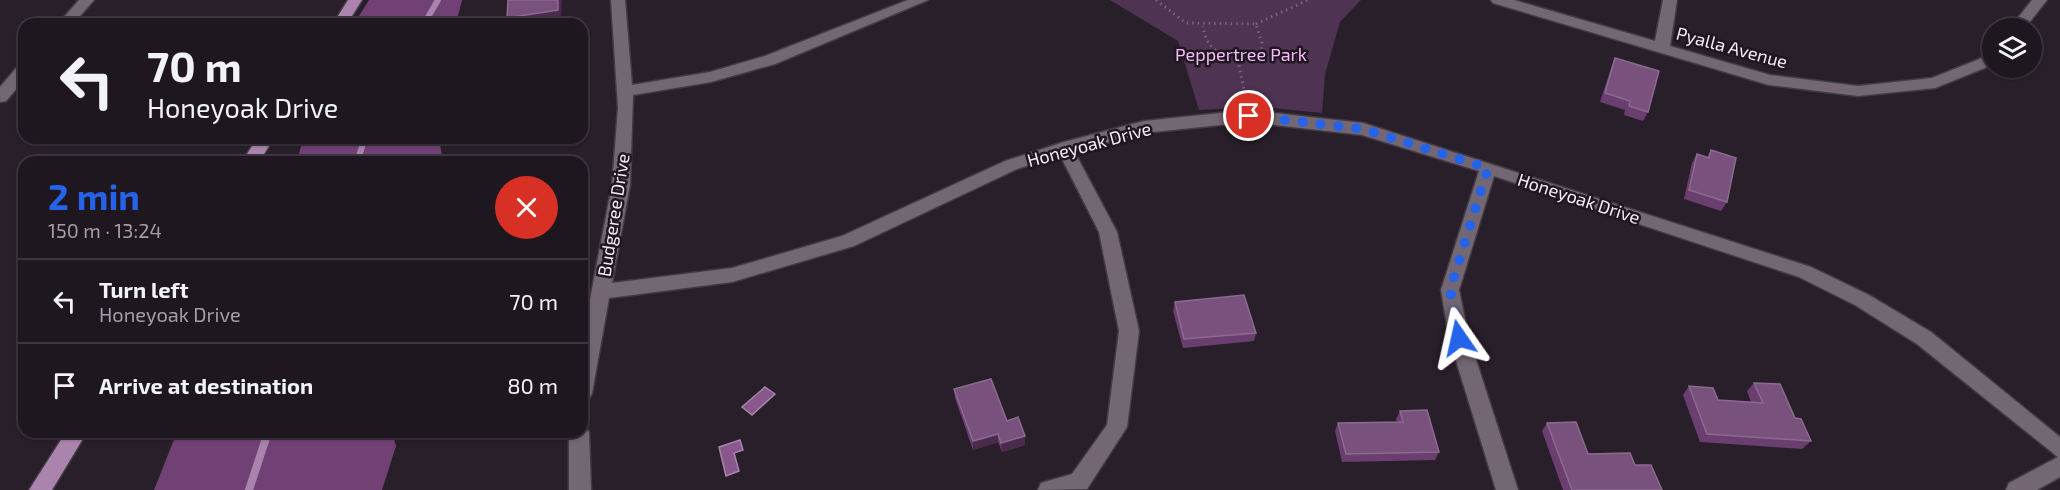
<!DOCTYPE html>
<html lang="en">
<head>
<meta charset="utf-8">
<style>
	body { margin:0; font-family:"Exo 2",sans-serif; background:#2c242d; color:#f1f3f6; height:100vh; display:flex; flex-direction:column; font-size:22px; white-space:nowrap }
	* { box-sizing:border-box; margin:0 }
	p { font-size:20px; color:#a19fa5 }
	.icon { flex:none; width:33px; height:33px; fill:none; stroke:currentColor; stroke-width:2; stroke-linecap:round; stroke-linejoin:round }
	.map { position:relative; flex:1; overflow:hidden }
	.drawer { position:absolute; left:18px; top:156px; width:570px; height:282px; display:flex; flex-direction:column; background:#1f1720; border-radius:18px; box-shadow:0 2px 4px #0004,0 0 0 2px #3c363e }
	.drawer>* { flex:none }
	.guide { position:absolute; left:18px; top:18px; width:570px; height:126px; border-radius:18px; box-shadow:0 2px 4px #0004,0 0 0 2px #3c363e; background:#1f1720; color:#f1f3f6; overflow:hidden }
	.buttons { position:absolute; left:1982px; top:18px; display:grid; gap:12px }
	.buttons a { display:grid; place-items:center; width:60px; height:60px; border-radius:50%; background:#1f1720; box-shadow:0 2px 4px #0004,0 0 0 2px #3c363e; font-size:30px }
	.pin { position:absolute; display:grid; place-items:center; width:51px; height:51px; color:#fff; margin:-26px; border:3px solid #fff; border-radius:50%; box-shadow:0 2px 6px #0007 }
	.me { position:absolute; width:66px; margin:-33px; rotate:349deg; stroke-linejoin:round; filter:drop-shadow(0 0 4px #0008) }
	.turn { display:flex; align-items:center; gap:21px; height:126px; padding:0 30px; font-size:27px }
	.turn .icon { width:78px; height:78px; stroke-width:2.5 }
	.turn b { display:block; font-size:42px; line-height:51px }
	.round { display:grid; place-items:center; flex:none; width:63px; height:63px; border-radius:32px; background:#2c242d }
	.head { display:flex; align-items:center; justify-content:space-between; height:102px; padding:0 30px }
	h1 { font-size:36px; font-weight:700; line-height:45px; color:#2563eb }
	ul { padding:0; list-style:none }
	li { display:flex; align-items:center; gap:18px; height:84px; padding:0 30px; border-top:2px solid #3c363e }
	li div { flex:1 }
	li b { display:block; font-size:22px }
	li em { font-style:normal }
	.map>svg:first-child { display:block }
	.green { fill:#4f3352 }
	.forest { fill:#714175 }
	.water { fill:#88588d; stroke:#a884ac; stroke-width:1.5 }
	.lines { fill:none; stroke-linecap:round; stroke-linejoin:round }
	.stream-far1 { stroke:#a884ac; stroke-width:6 }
	.stream { stroke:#a884ac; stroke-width:8 }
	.minor-casing { stroke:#433b44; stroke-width:3 }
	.major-casing { stroke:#433b44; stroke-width:3 }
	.path { stroke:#736a74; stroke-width:3; stroke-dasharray:1.5 4; stroke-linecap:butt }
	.minor { fill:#736774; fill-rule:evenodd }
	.major { fill:#aa84ad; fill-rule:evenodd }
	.wall { fill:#6a3f6f }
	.shaded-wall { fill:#4a2a4d }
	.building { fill:#79517d; stroke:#8c6a90; stroke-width:1.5 }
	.route { stroke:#2563eb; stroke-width:10; stroke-dasharray:0 18 }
	.labels { text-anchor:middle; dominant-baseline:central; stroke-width:5; stroke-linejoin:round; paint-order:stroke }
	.street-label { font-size:18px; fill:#f2ebf3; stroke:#1f1620 }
	.park-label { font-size:18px; fill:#f5bcf9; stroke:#1f1620 }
</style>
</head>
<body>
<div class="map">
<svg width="2060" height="490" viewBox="0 0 2060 490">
	<rect width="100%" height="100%" fill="#291f2a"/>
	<path class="green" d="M 1110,0 L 1361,0 L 1340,22 L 1325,74 L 1322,113 L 1262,107 L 1199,110 L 1178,41 Z"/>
	<g class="forest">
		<path d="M 369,0 L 462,0 L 456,24 L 354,24 Z"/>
		<path d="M 303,138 L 439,138 L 443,162 L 297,162 Z"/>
		<path d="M 177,432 L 392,432 L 396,446 L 382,490 L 154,490 Z"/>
	</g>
	<g class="water">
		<path d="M 765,387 L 775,394 L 752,415 L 742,407 Z"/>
		<path d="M 740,440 L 743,450 L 734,453 L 739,471 L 726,476 L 719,447 Z"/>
	</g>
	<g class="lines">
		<g class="stream-far1">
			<path d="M 424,24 L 438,0"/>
			<path d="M 357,162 L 365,138"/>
		</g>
		<path class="stream" d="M 249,490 L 268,432"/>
		<defs>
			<g id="minor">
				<path d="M 79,0 L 94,0 L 73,24 L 58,24 Z"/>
				<path d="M 611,0 L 625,0 L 632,85 L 710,72 L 765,56 L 908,0 L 928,0 L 775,64 L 711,82 L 633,95 L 630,185 L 612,283 L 732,268 L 842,236 L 1005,161 L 1064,142 L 1144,121 L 1249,110 L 1363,123 L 1811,267 L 1869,295 L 1931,332 L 2060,437 L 2060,477 L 2037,490 L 2006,490 L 2009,483 L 2058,457 L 1917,344 L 1855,305 L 1799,277 L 1494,176 L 1459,290 L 1469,338 L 1518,490 L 1496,490 L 1449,338 L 1441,290 L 1479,171 L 1362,135 L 1249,122 L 1144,133 L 1074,151 L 1117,232 L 1139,331 L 1127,427 L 1087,489 L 1038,490 L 1041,483 L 1072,474 L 1107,425 L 1119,331 L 1099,232 L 1060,155 L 1017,169 L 854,246 L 732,282 L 609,298 L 592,393 L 589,399 L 582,401 L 582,341 L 612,185 L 618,108 Z"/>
				<path d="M 1491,0 L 1514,0 L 1655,41 L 1663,0 L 1677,0 L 1670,46 L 1770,75 L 1858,86 L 1932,78 L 1992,54 L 1992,65 L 1935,88 L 1858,96 L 1769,85 L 1493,3 Z"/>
				<path d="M 2032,0 L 2047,0 L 2025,28 L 2010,28 Z"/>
				<path d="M 24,65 L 24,80 L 6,101 L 0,102 L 0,87 L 18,66 Z"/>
				<path d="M 582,424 L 589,432 L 591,490 L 569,490 L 569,432 L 582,432 Z"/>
			</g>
			<g id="major">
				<path d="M 348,0 L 362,0 L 347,24 L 333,24 Z"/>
				<path d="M 257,138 L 274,138 L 259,162 L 242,162 Z"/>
				<path d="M 66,432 L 87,432 L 52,490 L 29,490 Z"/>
			</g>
		</defs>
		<use href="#minor" class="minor-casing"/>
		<use href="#major" class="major-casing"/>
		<g class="path">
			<path d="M 1156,0 L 1186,23 L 1256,24 L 1262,43 L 1261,55 C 1234,62 1207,57 1203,26"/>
			<path d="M 1256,24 L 1308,0"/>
			<path d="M 1238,60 L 1246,100"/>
		</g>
		<use href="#minor" class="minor"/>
		<use href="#major" class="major"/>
	</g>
	<g class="wall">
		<path d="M 1615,58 L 1648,112 L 1643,121 L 1624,115 L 1625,110 L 1600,102 L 1611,68 Z"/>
		<path d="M 1711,150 L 1727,202 L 1721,211 L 1684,199 L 1692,163 L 1697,154 L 1707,157 Z"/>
		<path d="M 1175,302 L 1256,333 L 1254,341 L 1183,348 L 1173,311 Z"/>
		<path d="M 1754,383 L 1795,418 L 1811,441 L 1802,449 L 1700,442 L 1683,395 L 1689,386 L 1718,400 L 1751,402 L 1747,391 Z"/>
		<path d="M 954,389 L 1007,421 L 1025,436 L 1025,445 L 1002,452 L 998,442 L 973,450 L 955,398 Z"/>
		<path d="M 1400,411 L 1439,452 L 1435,460 L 1342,462 L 1335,431 L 1338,423 L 1397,422 L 1396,419 Z"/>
		<path d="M 1547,423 L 1588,454 L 1635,465 L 1662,490 L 1563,490 L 1542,431 Z"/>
	</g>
	<g class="shaded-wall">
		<path d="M 558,0 L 562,0 L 561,19 L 531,24 L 509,24 L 507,18 Z"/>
		<path d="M 998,434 L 998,442 L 973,450 L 973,441 Z"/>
		<path d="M 1025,436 L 1025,445 L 1002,452 L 1001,443 Z"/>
	</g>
	<g class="building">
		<path d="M 508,0 L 558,0 L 558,10 L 507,18 Z"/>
		<path d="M 1615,58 L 1659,71 L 1648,112 L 1629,106 L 1630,101 L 1605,93 Z"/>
		<path d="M 1711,150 L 1736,158 L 1727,202 L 1689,190 L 1697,154 L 1709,158 Z"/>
		<path d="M 1244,295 L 1256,333 L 1184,339 L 1175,302 Z"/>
		<path d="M 991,379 L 1007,421 L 1018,417 L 1025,436 L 1001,443 L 998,434 L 973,441 L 954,389 Z"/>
		<path d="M 1754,383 L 1780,384 L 1795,418 L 1801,419 L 1811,441 L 1707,434 L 1689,386 L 1713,388 L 1718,400 L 1763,403 Z"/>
		<path d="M 1427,410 L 1439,452 L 1346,454 L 1338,423 L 1403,422 L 1400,411 Z"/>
		<path d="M 1576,422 L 1588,454 L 1630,453 L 1635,465 L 1651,465 L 1662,490 L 1572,490 L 1547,423 Z"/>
	</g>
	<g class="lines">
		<path class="route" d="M 1249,116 L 1363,129 L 1488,168 L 1450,290 L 1459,338"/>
	</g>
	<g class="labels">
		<g class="street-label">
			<text transform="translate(1732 47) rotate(15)">Pyalla Avenue</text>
			<text transform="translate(1089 144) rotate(-15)">Honeyoak Drive</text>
			<text transform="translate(1579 198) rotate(18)">Honeyoak Drive</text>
			<text transform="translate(613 215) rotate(-81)">Budgeree Drive</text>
		</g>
		<g class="park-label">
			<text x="1241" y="54">Peppertree Park</text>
		</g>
	</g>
</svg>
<div class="buttons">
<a><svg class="icon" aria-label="layers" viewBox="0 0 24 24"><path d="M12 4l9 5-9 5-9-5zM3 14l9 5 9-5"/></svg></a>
</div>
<div class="pin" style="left:1249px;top:116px;background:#d93025"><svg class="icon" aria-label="arrive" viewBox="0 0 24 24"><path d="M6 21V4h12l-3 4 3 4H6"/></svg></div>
<svg class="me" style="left:1459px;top:338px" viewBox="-20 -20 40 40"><path d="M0-17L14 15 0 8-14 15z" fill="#2563eb" stroke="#fff" stroke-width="4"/></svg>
<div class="guide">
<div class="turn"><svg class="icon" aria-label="left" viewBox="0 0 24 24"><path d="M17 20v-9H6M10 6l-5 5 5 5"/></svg><div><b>70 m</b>Honeyoak Drive</div></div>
</div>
<section class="drawer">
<div class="head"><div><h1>2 min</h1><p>150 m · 13:24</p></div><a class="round" style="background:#d93025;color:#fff"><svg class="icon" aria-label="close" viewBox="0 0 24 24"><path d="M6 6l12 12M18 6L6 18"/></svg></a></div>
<ul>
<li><svg class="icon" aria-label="left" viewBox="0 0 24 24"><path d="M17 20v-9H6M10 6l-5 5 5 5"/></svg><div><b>Turn left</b><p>Honeyoak Drive</p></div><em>70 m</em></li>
<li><svg class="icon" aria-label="arrive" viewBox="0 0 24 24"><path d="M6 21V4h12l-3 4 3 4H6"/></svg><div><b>Arrive at destination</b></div><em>80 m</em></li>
</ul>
</section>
</div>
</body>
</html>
